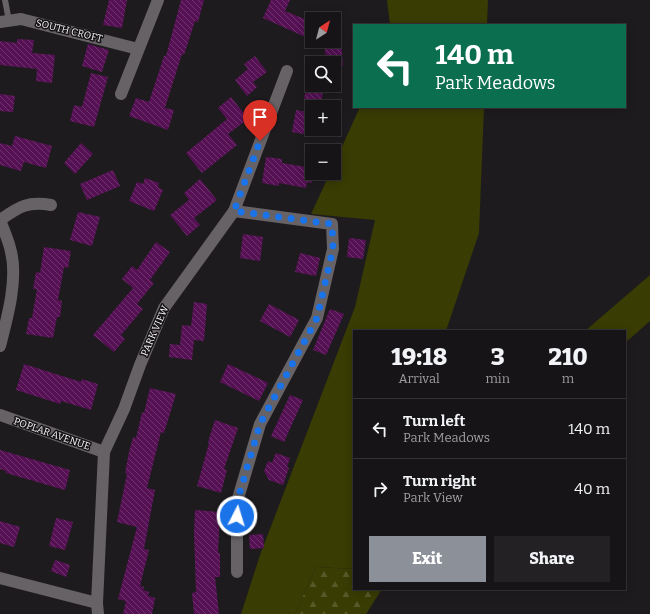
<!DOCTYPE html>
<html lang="en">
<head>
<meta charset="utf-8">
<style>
	body { margin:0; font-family:Bitter,serif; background:#232123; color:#f1f3f6; height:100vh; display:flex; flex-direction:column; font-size:15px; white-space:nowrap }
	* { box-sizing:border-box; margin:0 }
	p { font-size:13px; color:#9e9ea1 }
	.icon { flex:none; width:22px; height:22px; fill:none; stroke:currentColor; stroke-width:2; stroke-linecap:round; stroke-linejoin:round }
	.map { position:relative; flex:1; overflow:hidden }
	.drawer { position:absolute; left:353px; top:330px; width:273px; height:260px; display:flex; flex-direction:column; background:#161416; border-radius:0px; box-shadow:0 2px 10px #0003,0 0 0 1px #353335 }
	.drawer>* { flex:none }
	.top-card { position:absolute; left:353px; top:24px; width:273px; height:84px; border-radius:0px; box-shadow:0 2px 10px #0003,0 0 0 1px #353335; background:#0b6e4f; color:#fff; overflow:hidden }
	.needle { width:26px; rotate:36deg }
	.buttons { position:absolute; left:305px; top:12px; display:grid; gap:8px }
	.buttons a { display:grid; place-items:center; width:36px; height:36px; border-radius:0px; background:#161416; box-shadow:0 2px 10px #0003,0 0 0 1px #353335; font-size:20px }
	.pin { position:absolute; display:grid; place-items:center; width:34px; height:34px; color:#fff; margin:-41px -17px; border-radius:50% 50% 50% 0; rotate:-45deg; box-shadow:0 0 4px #0007 }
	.pin .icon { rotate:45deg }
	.me { position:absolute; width:44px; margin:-22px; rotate:5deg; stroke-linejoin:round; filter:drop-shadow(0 0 3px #0008) }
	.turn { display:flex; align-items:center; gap:14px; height:84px; padding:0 16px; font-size:18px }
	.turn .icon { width:52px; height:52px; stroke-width:2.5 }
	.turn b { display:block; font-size:28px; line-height:34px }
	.eta { display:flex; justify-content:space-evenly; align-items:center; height:68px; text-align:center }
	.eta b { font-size:24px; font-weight:800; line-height:28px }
	.action { display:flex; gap:8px; margin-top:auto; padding:8px 16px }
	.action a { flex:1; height:46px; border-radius:0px; background:#8c9099; color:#fff; font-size:16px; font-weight:800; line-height:46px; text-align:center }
	.action a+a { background:#232123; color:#f1f3f6 }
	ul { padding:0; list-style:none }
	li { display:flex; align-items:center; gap:12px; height:60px; padding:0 16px; border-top:1px solid #353335 }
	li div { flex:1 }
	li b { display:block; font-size:15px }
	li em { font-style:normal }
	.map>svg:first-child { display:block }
	.grass { fill:#393c03 }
	.forest { fill:url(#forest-firs) }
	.building { fill:url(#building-back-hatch) }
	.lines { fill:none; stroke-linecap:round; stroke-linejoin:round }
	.service { stroke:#666266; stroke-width:6 }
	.minor { stroke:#666266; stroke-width:12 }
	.route { stroke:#1a73e8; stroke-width:7; stroke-dasharray:0 12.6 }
	.labels { text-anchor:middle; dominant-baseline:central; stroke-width:3; stroke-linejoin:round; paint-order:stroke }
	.street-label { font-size:10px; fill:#f5f3f5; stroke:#151215 }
</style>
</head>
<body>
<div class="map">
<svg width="650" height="614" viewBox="0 0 650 614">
	<defs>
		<pattern id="forest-firs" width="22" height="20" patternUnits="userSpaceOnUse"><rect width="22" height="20" fill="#393c03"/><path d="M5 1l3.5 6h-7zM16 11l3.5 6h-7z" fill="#565928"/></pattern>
		<pattern id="building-back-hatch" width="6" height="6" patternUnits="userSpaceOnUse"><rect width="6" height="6" fill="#561155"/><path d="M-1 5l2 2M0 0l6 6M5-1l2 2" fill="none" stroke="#6f346e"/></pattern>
	</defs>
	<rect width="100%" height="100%" fill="#1e1b1e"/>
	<g class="grass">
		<path d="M 387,0 L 488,0 L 487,25 L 390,25 Z"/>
		<path d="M 360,107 L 484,107 L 479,233 L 446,331 L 354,331 L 354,569 L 316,567 L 295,614 L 241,614 L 260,555 L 355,307 L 375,220 L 311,214 L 330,173 L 334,173 L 334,164 Z"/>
		<path d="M 650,275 L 650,321 L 625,343 L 625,331 L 585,331 Z"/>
	</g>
	<path class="forest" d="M 316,567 L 354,569 L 354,589 L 382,589 L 366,614 L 295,614 Z"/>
	<g class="building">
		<path d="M 109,0 L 127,0 L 122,28 L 103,25 Z"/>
		<path d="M 181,0 L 204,0 L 198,22 L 195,21 L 184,55 L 182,54 L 165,108 L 174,110 L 168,130 L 129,116 L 136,98 L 149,102 L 164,56 L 166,56 Z"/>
		<path d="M 271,0 L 290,0 L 285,11 L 312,22 L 312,40 L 263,18 Z"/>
		<path d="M 17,39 L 34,40 L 32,53 L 55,55 L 52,83 L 36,81 L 37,69 L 0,65 L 0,41 L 17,43 Z"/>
		<path d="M 334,40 L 341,40 L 343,66 L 334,67 L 334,63 L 326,63 L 324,41 Z"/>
		<path d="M 88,44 L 109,50 L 102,72 L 82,66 Z"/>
		<path d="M 255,56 L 267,72 L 253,82 L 257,87 L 247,96 L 235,80 L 248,69 L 244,64 Z"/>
		<path d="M 91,73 L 108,77 L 94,127 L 70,121 L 74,105 L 82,107 Z"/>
		<path d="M 308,78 L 312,78 L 312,85 L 324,85 L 321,103 L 304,100 Z"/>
		<path d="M 0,94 L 15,96 L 13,112 L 0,111 Z"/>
		<path d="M 231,97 L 248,119 L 228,134 L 237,145 L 202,173 L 186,153 L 227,119 L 218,108 Z"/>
		<path d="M 296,110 L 312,113 L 309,135 L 292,132 Z"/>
		<path d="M 15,136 L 52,146 L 46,168 L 24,162 L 21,171 L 0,165 L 0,143 L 12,146 Z"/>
		<path d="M 81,143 L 93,154 L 75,174 L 64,163 Z"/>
		<path d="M 266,157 L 282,159 L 282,163 L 312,168 L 312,183 L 307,182 L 306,188 L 279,183 L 279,186 L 262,183 Z"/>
		<path d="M 113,170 L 120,186 L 87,200 L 80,184 Z"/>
		<path d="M 145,178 L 159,183 L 158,187 L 163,190 L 154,211 L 129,201 L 137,182 L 143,184 Z"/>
		<path d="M 200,179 L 217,200 L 194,218 L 200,225 L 187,236 L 170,215 L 189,200 L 184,193 Z"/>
		<path d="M 78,212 L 100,217 L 92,246 L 70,240 Z"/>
		<path d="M 243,234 L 263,237 L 260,261 L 240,258 Z"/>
		<path d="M 349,238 L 366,240 L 363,259 L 347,257 Z"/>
		<path d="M 156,242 L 170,252 L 150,280 L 154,283 L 137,304 L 143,309 L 121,335 L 125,339 L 114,352 L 93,335 L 133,288 L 122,279 L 132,266 L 137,270 Z"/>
		<path d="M 44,247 L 71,251 L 68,268 L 64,267 L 58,300 L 62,301 L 60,317 L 57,317 L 53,338 L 26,334 L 29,318 L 32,318 L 37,289 L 33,289 L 36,272 L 40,273 Z"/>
		<path d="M 300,253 L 320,258 L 316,276 L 295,272 Z"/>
		<path d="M 194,302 L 207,304 L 204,341 L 194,340 L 192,360 L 169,357 L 170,344 L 180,345 L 182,325 L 191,326 Z"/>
		<path d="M 269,304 L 299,320 L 290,337 L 260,321 Z"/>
		<path d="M 330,309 L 344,314 L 326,355 L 313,350 Z"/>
		<path d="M 24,364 L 81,382 L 82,379 L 98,384 L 91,410 L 61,401 L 60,404 L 16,390 Z"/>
		<path d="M 228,364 L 268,383 L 259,401 L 220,382 Z"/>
		<path d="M 150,388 L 176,394 L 164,433 L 161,432 L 147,488 L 155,490 L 144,549 L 149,550 L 140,586 L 144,587 L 143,590 L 149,592 L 148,596 L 155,598 L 152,614 L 123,614 L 126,601 L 118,599 L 137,527 L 117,522 L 127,474 L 125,473 L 129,452 L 133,437 L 136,438 L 142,412 L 144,413 Z"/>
		<path d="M 290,395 L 303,400 L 284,442 L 271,436 Z"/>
		<path d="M 215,420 L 238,428 L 224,469 L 227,470 L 221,493 L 197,486 L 209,443 L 208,442 Z"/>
		<path d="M 0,450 L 70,470 L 65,490 L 6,473 L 6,471 L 0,469 Z"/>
		<path d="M 276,453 L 290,458 L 287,467 L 289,468 L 283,485 L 269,480 L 264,471 L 268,461 L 272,463 Z"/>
		<path d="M 195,510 L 220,512 L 218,553 L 220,553 L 220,577 L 215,577 L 219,614 L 194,614 L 192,593 L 196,592 L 194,533 Z"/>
		<path d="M 56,518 L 73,522 L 65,550 L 49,546 Z"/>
		<path d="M 0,521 L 20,527 L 14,547 L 0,543 Z"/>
		<path d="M 263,534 L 264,548 L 250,549 L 249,535 Z"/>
		<path d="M 55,560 L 70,565 L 66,577 L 51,571 Z"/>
	</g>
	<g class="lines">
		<path class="service" d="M 5,0 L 9,21"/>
		<g class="minor">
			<path d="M 0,22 L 21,19 L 138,49"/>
			<path d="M 121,94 L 158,0"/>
			<path d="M 234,211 L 332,224 L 333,249 L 317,318 L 260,424 L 237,502 L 237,572"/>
			<path d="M 0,220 C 4,231 9,241 11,252 C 18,280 7,319 0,346"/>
			<path d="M 0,220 C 19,207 27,201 51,205"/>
			<path d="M 0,415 L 104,452"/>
			<path d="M 0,578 L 97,603"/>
			<path d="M 98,614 L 97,603 L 104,452 L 124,409 L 140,365 L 164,308 L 234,211 L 287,71"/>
		</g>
	</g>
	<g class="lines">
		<path class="route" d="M 237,516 L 237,502 L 260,424 L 317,318 L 333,249 L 332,224 L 234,211 L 260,141"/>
	</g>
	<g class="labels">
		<g class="street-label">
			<text transform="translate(69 31) rotate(14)">SOUTH CROFT</text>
			<text transform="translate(155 331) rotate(-66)">PARK VIEW</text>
			<text transform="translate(52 434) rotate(19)">POPLAR AVENUE</text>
		</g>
	</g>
</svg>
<div class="buttons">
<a><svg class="needle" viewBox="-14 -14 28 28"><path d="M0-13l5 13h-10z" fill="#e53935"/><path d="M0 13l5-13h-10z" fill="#9e9ea1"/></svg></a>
<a><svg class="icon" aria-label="search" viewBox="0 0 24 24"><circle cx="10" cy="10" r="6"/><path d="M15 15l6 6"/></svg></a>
<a>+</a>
<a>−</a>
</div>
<div class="pin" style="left:260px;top:141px;background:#d93025"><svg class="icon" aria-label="arrive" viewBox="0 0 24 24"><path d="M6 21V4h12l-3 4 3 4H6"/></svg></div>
<svg class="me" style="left:237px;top:516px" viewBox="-20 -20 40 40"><circle r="17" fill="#1a73e8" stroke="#fff" stroke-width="3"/><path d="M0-11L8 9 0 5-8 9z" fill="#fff"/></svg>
<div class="top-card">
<div class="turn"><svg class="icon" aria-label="left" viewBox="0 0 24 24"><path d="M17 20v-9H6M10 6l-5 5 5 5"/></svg><div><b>140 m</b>Park Meadows</div></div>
</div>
<section class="drawer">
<div class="eta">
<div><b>19:18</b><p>Arrival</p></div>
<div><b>3</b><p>min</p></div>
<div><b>210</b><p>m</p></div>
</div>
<ul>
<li><svg class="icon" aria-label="left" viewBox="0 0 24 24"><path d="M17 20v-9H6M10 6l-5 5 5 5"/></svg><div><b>Turn left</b><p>Park Meadows</p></div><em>140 m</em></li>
<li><svg class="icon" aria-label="right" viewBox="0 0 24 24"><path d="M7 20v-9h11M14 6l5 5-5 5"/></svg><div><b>Turn right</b><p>Park View</p></div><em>40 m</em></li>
</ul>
<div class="action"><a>Exit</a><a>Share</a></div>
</section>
</div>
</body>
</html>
